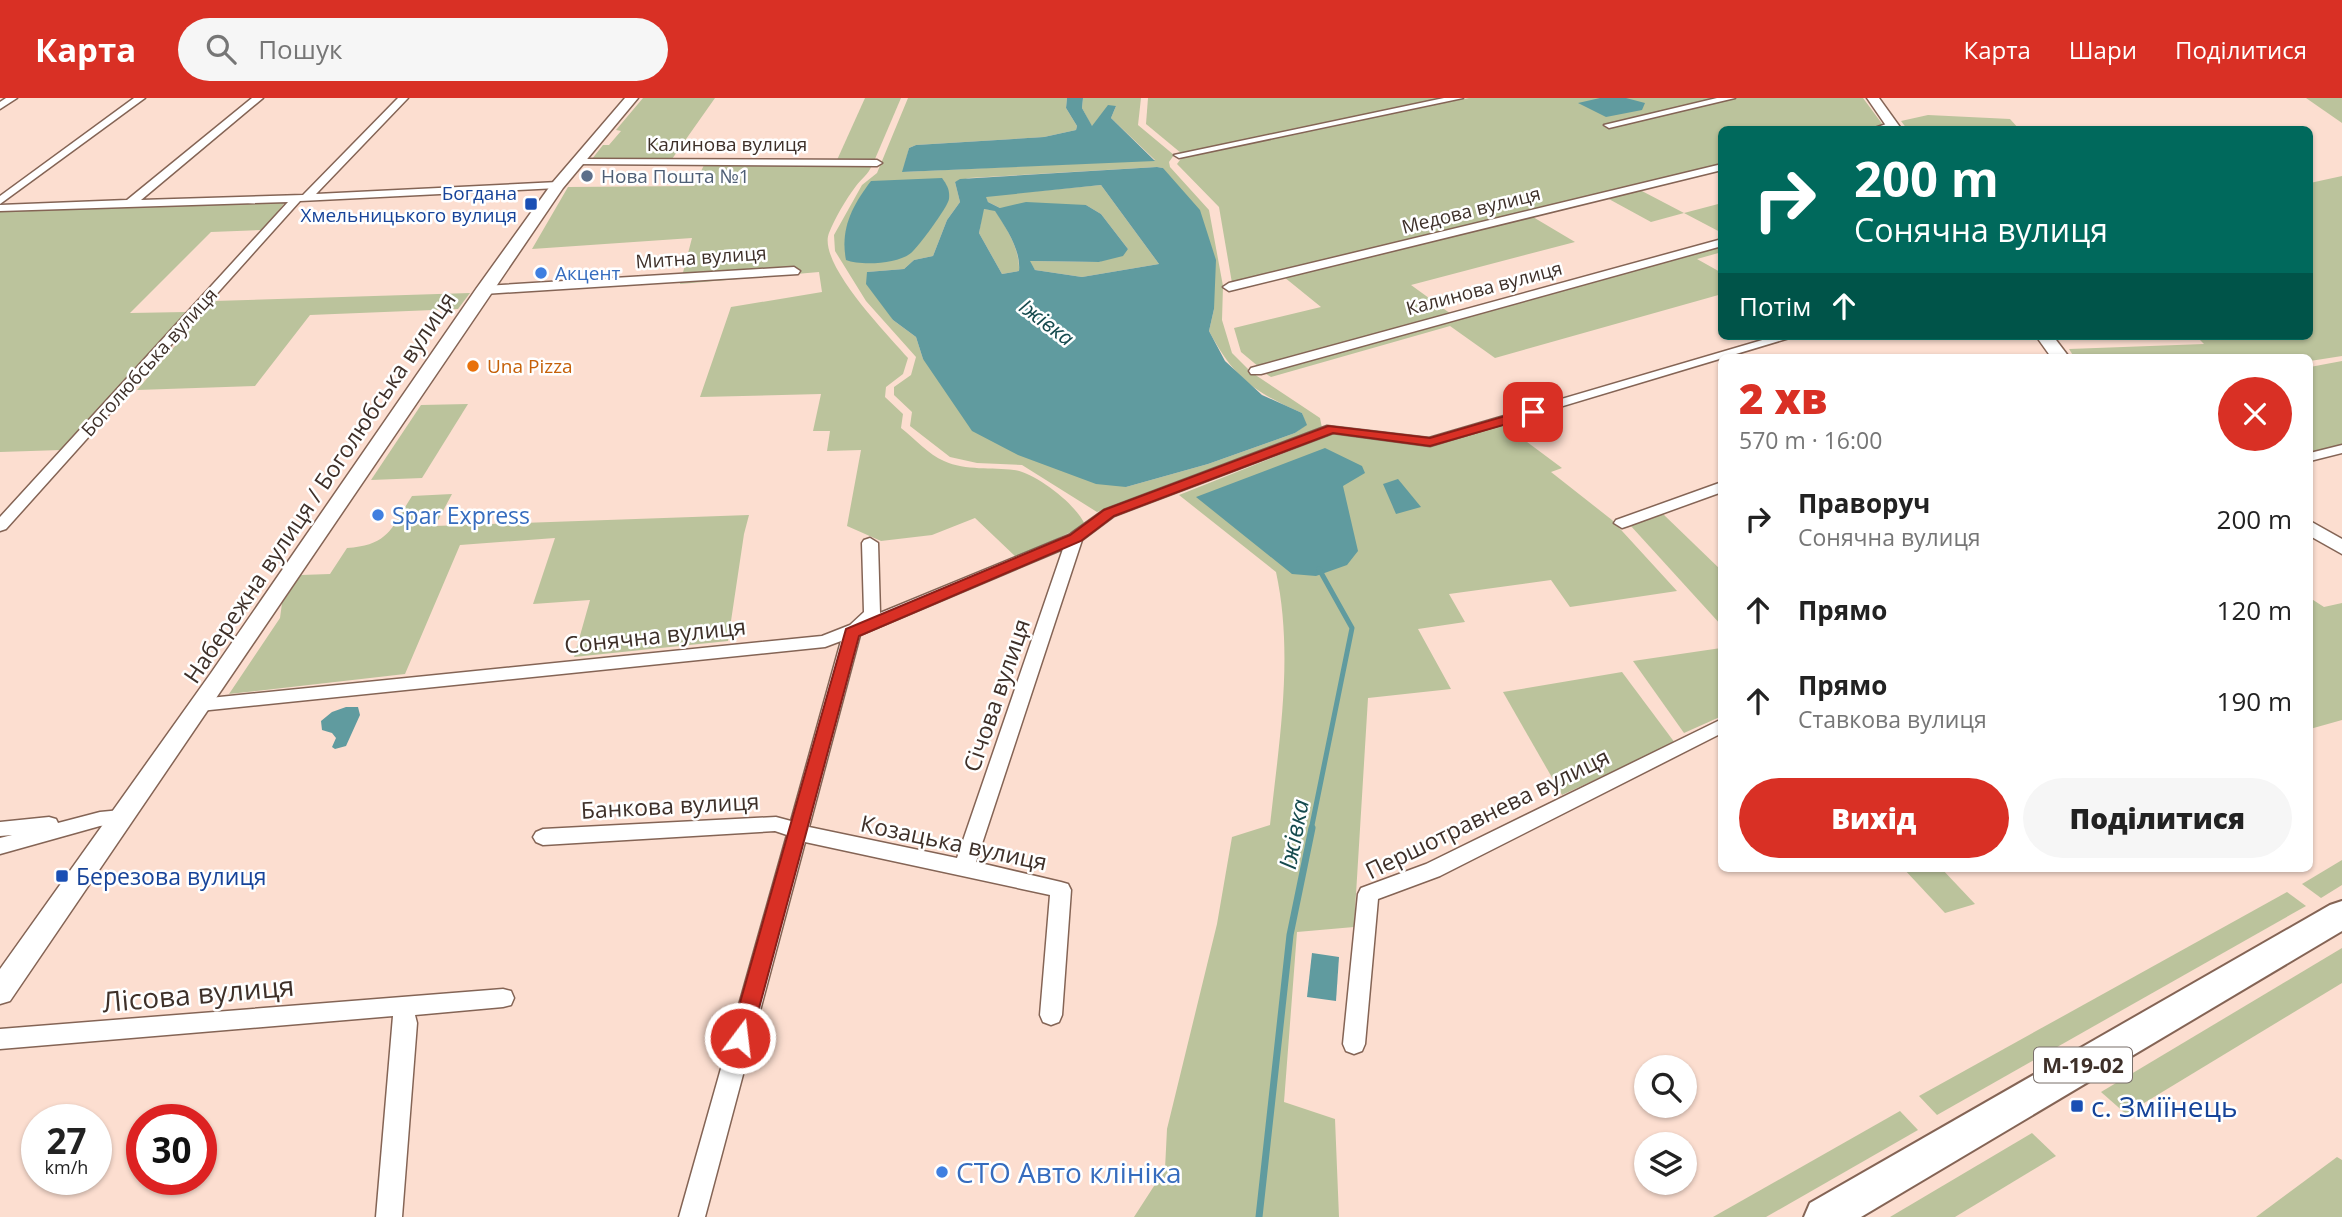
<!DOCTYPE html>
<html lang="uk">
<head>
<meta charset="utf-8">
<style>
	body { margin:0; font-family:"Open Sans",sans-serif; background:#f6f6f6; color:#222; height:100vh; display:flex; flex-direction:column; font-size:26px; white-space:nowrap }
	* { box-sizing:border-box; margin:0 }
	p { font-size:23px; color:#767676 }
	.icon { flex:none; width:38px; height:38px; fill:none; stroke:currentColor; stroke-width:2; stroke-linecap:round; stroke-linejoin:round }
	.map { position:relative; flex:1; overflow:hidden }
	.drawer { position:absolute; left:1718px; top:256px; width:595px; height:518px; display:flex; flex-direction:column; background:#fff; border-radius:10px; box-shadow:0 2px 5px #0004 }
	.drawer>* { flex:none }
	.banner { position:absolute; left:1718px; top:28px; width:595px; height:214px; border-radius:10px; box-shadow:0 2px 5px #0004; background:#00695c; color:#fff; overflow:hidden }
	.buttons { position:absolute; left:1634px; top:957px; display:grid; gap:14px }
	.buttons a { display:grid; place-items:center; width:63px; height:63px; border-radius:50%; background:#fff; box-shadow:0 2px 5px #0004; font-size:35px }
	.speed { position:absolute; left:21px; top:1006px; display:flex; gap:14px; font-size:35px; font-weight:700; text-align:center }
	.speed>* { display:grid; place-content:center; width:91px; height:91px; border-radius:50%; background:#fff; box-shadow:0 2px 5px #0004; line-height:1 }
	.speed small { font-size:18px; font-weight:400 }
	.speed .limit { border:10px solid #d22; background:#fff; color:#111 }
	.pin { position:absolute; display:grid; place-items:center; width:60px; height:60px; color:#fff; margin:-30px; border-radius:14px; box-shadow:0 4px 10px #0006 }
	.me { position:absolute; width:77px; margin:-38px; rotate:15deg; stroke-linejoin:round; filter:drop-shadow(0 0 5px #0008) }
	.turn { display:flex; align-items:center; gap:24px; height:147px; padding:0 21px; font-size:32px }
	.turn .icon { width:91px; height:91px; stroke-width:2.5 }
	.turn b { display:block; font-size:49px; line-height:60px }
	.then { display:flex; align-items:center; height:66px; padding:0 21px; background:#0003; gap:14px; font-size:26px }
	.round { display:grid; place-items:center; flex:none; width:74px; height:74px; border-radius:37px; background:#f6f6f6 }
	.headline { display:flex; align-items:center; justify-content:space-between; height:119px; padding:0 21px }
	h1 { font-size:42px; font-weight:800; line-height:52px; color:#d93025 }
	.primary-button { display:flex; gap:14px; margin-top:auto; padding:14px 21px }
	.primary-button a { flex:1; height:80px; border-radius:42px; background:#d93025; color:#fff; font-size:28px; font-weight:800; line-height:80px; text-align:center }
	.primary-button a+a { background:#f6f6f6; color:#222 }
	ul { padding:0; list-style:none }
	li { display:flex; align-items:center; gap:21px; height:91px; padding:0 21px }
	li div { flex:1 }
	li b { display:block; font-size:26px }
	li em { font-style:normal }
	header { display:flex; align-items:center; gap:42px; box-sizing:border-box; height:98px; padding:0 35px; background:#d93025; color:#fff }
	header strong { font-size:33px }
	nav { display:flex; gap:38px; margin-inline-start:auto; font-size:24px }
	.search { width:490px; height:63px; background:#f6f6f6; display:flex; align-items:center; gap:18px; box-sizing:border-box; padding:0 24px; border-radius:38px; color:#767676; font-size:26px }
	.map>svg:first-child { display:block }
	.green { fill:#bbc39c; fill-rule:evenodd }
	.water { fill:#609b9f; fill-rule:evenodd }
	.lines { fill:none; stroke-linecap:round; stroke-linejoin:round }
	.stream-far1 { stroke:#609b9f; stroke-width:5 }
	.stream { stroke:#609b9f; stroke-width:7 }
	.minor-casing { stroke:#846455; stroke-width:3 }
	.tertiary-casing { stroke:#846455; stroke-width:3 }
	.primary-casing { stroke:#846455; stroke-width:4 }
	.minor { fill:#fff; fill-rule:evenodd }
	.tertiary { fill:#fff; fill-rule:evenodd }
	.primary { fill:#fff; fill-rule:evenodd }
	.route { fill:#d93025; stroke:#8d1f18; stroke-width:2 }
	.service-dot { fill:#5c6f8a; stroke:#fff; stroke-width:2.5 }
	.transit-dot { fill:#1a4fb4; stroke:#fff; stroke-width:2.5 }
	.shop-dot { fill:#3f7fe0; stroke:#fff; stroke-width:2.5 }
	.food-dot { fill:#e8710a; stroke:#fff; stroke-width:2.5 }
	.labels { text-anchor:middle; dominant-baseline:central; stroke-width:5; stroke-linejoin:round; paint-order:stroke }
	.far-street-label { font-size:19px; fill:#3e3029; stroke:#fff }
	.far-service-label { font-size:19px; fill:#4e5e75; stroke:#fff; text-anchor:start }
	.far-transit-label { font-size:19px; fill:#164399; stroke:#fff; text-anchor:end }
	.far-shop-label { font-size:19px; fill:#366cbe; stroke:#fff; text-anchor:start }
	.far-food-label { font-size:19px; fill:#c56008; stroke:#fff; text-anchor:start }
	.far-water-label { font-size:21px; font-style:italic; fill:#154a4e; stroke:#fff }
	.shield { fill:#fff; stroke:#786e69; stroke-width:2 }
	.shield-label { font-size:21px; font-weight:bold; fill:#3e3029 }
	.street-label { font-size:23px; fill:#3e3029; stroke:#fff }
	.shop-label { font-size:23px; fill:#366cbe; stroke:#fff; text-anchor:start }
	.transit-label { font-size:23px; fill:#164399; stroke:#fff; text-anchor:start }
	.water-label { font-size:24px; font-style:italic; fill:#154a4e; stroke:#fff }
	.near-street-label { font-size:28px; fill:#3e3029; stroke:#fff }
	.near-transit-label { font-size:28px; fill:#164399; stroke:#fff; text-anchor:start }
	.near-shop-label { font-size:28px; fill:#366cbe; stroke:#fff; text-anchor:start }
</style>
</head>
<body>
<header>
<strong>Карта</strong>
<div class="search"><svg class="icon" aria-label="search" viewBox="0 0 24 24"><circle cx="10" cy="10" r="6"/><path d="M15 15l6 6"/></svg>Пошук</div>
<nav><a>Карта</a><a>Шари</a><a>Поділитися</a></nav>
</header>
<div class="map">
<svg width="2342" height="1119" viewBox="0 0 2342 1119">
	<rect width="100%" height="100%" fill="#fcded0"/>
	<g class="green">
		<path d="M 643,0 L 715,0 L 672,61 L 592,61 L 603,47 L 609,47 L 621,33 L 616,32 Z"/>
		<path d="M 865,0 L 901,0 L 875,61 L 837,62 Z"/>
		<path d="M 908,0 L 1067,0 L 1066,10 L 1077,28 L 1076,32 L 1044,39 L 916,47 L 909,50 L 903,74 L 1155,62 L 1111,20 L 1116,8 L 1092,29 L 1082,10 L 1083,0 L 1141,0 L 1138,27 L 1174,57 L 1169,64 L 1170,69 L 1209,112 L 1223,188 L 1222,222 L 1232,255 L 1251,274 L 1320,320 L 1322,330 L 1097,414 L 1022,367 L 977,365 L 950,359 L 910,328 L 912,314 L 894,297 L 894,289 L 911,277 L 916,259 L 866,203 L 835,153 L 834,137 L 862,87 L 877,75 ZM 1157,69 L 1163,70 L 1214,211 L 1209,233 C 1234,280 1254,294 1302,315 L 1306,327 L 1295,335 L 1208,366 L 1126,389 L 923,261 L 916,239 L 893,222 L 867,174 L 904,171 L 914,162 L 933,158 L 947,122 L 960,104 L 955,84 L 969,80 Z"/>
		<path d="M 1148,0 L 1448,0 L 1181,55 L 1146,26 Z"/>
		<path d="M 1469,0 L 1863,0 L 1883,27 L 1865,32 L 1722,32 L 1722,66 L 1232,185 L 1219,109 L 1177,66 L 1183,58 Z"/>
		<path d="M 2306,0 L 2342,0 L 2342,25 Z"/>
		<path d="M 1928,17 L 2010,21 L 2019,31 L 1907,31 L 1901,23 Z"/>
		<path d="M 704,67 L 872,67 C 868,77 862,80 856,88 C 846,101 835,120 829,135 C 817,165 888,237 908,260 L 903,276 L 886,289 L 885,299 L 903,316 L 901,330 C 914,340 929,357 944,363 C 966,373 992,369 1014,372 C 1036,375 1077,407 1085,427 L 1017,460 L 975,420 L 932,437 L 881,443 L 847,428 L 861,352 L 827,353 L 830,333 L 813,333 L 821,296 L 700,299 L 731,209 L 822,194 L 819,174 L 680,186 L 692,140 L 532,151 L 568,89 L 694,88 Z"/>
		<path d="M 2342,78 L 2342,258 L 2310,263 L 2310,259 L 2074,259 L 2069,251 L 2204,246 L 2196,238 L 2310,238 L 2310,85 Z"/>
		<path d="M 1101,87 L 1159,166 L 1082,179 L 1035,172 L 1029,163 L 1099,164 L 1128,151 L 1101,116 L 1086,107 L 1000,110 L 988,104 L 985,98 Z"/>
		<path d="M 1640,92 L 1684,115 L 1722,105 L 1722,135 L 1684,115 L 1651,124 L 1607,100 Z"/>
		<path d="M 287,102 L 263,132 L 211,134 L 130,215 L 186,214 L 61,352 L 0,354 L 0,112 Z"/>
		<path d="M 983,111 L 995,112 C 1007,131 1020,151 1019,173 L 1002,176 L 979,135 Z"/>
		<path d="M 1533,119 L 1575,144 L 1411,187 L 1451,216 L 1259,269 L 1241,254 L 1234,230 L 1321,209 L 1284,179 Z"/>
		<path d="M 1722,146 L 1722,154 L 1697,161 L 1722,175 L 1722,196 L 1495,260 L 1450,228 L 1271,279 L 1263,274 Z"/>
		<path d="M 470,195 L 458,211 L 310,217 L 255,288 L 137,292 L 214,203 Z"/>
		<path d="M 2342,263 L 2342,347 L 2310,355 L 2310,269 Z"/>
		<path d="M 468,306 L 422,380 L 371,382 L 421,307 Z"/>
		<path d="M 1504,327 L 1562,370 L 1551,374 L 1612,422 L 1677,493 L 1570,509 L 1551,482 L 1449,496 L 1465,524 L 1418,531 L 1451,591 L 1368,600 L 1354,829 L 1297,834 L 1284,1004 L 1335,1021 L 1339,1119 L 1134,1119 L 1165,1071 L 1167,1031 L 1217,826 L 1232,739 L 1270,727 C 1279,644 1294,557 1276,474 L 1179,397 L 1332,336 L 1433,348 Z"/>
		<path d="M 452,396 L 435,428 L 749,417 L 744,436 L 728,543 L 574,559 L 590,502 L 533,506 L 555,440 L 460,447 L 405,576 L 229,596 L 280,520 L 282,505 L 301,477 L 330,476 L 347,450 C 389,447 391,431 412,398 Z"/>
		<path d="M 1663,416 L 1722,473 L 1722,528 L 1630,427 Z"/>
		<path d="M 2310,500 L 2324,509 L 2342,505 L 2342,622 L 2310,631 Z"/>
		<path d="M 1721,550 L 1722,618 L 1684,635 L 1633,563 Z"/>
		<path d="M 1622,574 L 1675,645 L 1562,697 L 1503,594 Z"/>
		<path d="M 2342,762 L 2342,787 L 2321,800 L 2302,786 Z"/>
		<path d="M 1903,770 L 1941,770 L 1975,806 L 1945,815 Z"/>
		<path d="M 2287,794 L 2306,808 L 1937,1017 L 1919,998 Z"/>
		<path d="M 2342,850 L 2342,885 L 2126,1016 L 2101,994 Z"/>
		<path d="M 1900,1013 L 1918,1032 L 1766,1119 L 1713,1119 Z"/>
		<path d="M 2032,1035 L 2056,1058 L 1955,1119 L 1890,1119 Z"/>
		<path d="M 2337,1059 L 2342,1062 L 2342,1119 L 2256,1119 Z"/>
	</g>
	<g class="water">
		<path d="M 1067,0 L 1083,0 L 1082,10 L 1092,28 L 1108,7 L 1116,8 L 1111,20 L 1155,63 L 902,74 L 909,50 L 916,47 L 1044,39 L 1076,32 L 1077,28 L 1066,10 Z"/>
		<path d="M 1600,0 L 1626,0 L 1645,5 L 1642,12 L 1606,19 L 1578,5 Z"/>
		<path d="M 1157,69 L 1163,70 L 1200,112 L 1216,162 L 1214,211 L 1209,233 L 1225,263 L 1262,297 L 1302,315 L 1307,327 L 1295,335 L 1208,366 L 1126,389 L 1096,386 L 1018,357 L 972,333 L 923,261 L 916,239 L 893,222 L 866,186 L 867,174 L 904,171 L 914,162 L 933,158 L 947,122 L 960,104 L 955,84 L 960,81 ZM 1101,87 L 1159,166 L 1082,179 L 1035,172 L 1030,163 L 1099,164 L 1123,158 L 1128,151 L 1101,116 L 1086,107 L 1026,104 L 1000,110 L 988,104 L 986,99 ZM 984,111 L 995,113 C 1006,130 1021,152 1019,173 L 1002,176 L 979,135 Z"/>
		<path d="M 942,80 C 947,87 950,92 949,101 C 948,109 918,149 911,155 C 898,166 861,168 846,162 C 840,131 852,108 871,83 Z"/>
		<path d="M 1325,350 L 1362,368 L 1365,375 L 1343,388 L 1358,453 L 1347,467 L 1316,478 L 1292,476 L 1196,399 Z"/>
		<path d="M 1398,381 L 1421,409 L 1396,416 L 1383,386 Z"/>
		<path d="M 346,609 L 358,609 L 360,617 L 346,648 L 335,651 L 332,649 L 336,640 L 332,635 L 322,632 L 321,623 L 332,614 Z"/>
		<path d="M 1312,855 L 1339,859 L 1336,903 L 1307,899 Z"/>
	</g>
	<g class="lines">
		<path class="stream-far1" d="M 1311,732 L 1352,530 L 1319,471"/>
		<path class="stream" d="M 1259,1119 L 1290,837 L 1312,730"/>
		<defs>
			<g id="minor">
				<path d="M 6,0 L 17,0 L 0,11 L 0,4 Z"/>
				<path d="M 134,0 L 145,0 L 0,106 L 0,98 Z"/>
				<path d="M 252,0 L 263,0 L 141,102 L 303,97 L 398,0 L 408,0 L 316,96 L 558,84 L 563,87 L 558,90 L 300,103 L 6,431 L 0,433 L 0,419 L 288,104 L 0,113 L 0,107 L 127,102 Z"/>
				<path d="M 1444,0 L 1463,0 L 1179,60 L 1174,57 Z"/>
				<path d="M 1717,0 L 1735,0 L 1609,30 L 1604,27 Z"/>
				<path d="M 1892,24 L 1897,27 L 1896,29 L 1869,32 Z"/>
				<path d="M 577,61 L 877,62 L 882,65 L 877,68 L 573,66 L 572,64 Z"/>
				<path d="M 1722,66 L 1722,72 L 1229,193 L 1223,189 L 1229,185 Z"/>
				<path d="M 1722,141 L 1722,148 L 1261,276 L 1251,276 L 1249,273 L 1251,270 Z"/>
				<path d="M 794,169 L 800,173 L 798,176 L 484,196 L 478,192 L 484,188 Z"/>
				<path d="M 1776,238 L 1796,238 L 1430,348 L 1333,335 L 1114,418 L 1082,442 L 976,764 L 1061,784 L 1068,786 L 1071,792 L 1062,917 L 1059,924 L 1051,927 L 1043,924 L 1040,917 L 1050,797 L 805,744 L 705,1119 L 679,1119 L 787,737 L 775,733 L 543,747 L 536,744 L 533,739 L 536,734 L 543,731 L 776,719 L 791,723 L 841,543 L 825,549 L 200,613 L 194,611 L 191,607 L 194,603 L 200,601 L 822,538 L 850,527 L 864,514 L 862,445 L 864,442 L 870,440 L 878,445 L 880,515 L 1069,437 L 1104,412 L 1327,328 L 1429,340 ZM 1063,451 L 957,760 L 809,729 L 860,537 Z"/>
				<path d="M 2342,347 L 2342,355 L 2310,363 L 2310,355 Z"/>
				<path d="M 1722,384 L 1722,394 L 1628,428 L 1622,430 L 1614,425 L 1616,422 Z"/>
				<path d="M 1722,621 L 1722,635 L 1440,778 L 1378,801 L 1365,946 L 1362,953 L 1354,956 L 1346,953 L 1343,946 L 1358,796 L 1361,790 L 1426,766 Z"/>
				<path d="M 121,712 L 128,714 L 131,719 L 128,724 L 100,728 L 0,756 L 0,740 L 12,737 L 0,738 L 0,724 L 49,719 L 56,721 L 58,725 L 100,714 Z"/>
				<path d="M 503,891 L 511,893 L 514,900 L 511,907 L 503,909 L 415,917 L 417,925 L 402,1119 L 376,1119 L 393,918 L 0,951 L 0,931 Z"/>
			</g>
			<g id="tertiary">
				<path d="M 625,0 L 638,0 L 563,90 L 10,903 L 0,906 L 0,871 L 211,575 L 476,191 L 553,84 Z"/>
				<path d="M 1867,0 L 1879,0 L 1902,32 L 1889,32 Z"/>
				<path d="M 2036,238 L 2053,238 L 2069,259 L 2051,259 Z"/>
				<path d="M 2310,423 L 2342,441 L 2342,456 L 2310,438 Z"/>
			</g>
			<path id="primary" d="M 2342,803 L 2342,833 L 1861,1119 L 1804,1119 L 1810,1105 L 2330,807 Z"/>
		</defs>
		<use href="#minor" class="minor-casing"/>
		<use href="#tertiary" class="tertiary-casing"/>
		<use href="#primary" class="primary-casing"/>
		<use href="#minor" class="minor"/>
		<use href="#tertiary" class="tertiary"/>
		<use href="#primary" class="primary"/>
	</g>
	<path class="route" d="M 1533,310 L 1538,311 L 1538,317 L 1430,348 L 1333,335 L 1114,418 L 1081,443 L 859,538 L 751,940 L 748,946 L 740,949 L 733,946 L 730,940 L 846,531 L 1070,437 L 1104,412 L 1328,328 L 1430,340 Z"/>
	<circle class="service-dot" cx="587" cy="78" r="7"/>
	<g class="transit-dot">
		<rect x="524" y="99" width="14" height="14" rx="3.5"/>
		<rect x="55" y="771" width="14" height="14" rx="3.5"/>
		<rect x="2070" y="1001" width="14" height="14" rx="3.5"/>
	</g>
	<g class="shop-dot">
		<circle cx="541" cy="175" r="7"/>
		<circle cx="378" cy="417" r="7"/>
		<circle cx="942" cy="1074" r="7"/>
	</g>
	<circle class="food-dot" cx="473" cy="268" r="7"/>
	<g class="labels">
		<g class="far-street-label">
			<text x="727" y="46">Калинова вулиця</text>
			<text transform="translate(1471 112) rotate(-14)">Медова вулиця</text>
			<text transform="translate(701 159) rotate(-4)">Митна вулиця</text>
			<text transform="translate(1484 190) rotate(-15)">Калинова вулиця</text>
			<text transform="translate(149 264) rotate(-48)">Боголюбська вулиця</text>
		</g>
		<g class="far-service-label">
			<text x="601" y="78">Нова Пошта №1</text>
		</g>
		<g class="far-transit-label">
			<text x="517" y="95">Богдана<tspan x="517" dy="22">Хмельницького вулиця</tspan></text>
		</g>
		<g class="far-shop-label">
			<text x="555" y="175">Акцент</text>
		</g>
		<g class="far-food-label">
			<text x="487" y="268">Una Pizza</text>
		</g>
		<g class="far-water-label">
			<text transform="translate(1047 224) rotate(37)">Іжівка</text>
		</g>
		<rect class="shield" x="2034" y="949.5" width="98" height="35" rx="5"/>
		<g class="shield-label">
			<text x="2083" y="967">М-19-02</text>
		</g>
		<g class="street-label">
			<text transform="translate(319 389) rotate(-56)">Набережна вулиця / Боголюбська вулиця</text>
			<text transform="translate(655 537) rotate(-6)">Сонячна вулиця</text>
			<text transform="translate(996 597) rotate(-71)">Січова вулиця</text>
			<text transform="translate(670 707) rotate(-3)">Банкова вулиця</text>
			<text transform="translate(1487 715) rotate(-26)">Першотравнева вулиця</text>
			<text transform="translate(954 744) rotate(12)">Козацька вулиця</text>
		</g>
		<g class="shop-label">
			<text x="392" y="417">Spar Express</text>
		</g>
		<g class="transit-label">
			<text x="76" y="778">Березова вулиця</text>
		</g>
		<g class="water-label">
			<text transform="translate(1293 736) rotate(-79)">Іжівка</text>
		</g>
		<g class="near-street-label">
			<text transform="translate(198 895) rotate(-5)">Лісова вулиця</text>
		</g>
		<g class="near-transit-label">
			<text x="2091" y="1008">с. Зміїнець</text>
		</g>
		<g class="near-shop-label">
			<text x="956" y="1074">СТО Авто клініка</text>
		</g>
	</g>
</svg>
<div class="buttons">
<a><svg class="icon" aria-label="search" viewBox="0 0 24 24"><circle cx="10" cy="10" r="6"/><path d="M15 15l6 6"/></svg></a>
<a><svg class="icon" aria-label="layers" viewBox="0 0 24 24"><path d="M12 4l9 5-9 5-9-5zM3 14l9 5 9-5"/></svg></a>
</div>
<div class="speed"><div>27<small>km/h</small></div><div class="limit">30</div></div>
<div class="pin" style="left:1533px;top:314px;background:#d93025"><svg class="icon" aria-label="arrive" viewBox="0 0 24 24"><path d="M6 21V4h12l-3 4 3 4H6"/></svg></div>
<svg class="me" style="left:740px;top:940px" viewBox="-20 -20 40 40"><circle r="17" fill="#d93025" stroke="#fff" stroke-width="3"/><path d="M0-11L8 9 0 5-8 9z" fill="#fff"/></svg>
<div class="banner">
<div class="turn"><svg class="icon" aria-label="right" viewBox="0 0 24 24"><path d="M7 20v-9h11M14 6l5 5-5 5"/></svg><div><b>200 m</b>Сонячна вулиця</div></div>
<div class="then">Потім<svg class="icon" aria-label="ahead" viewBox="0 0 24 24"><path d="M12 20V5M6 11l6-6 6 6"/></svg></div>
</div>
<section class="drawer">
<div class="headline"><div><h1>2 хв</h1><p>570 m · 16:00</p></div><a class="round" style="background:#d93025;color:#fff"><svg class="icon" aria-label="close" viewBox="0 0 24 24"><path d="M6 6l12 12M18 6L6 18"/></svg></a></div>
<ul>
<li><svg class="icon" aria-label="right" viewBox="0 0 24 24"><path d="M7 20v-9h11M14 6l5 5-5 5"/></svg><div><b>Праворуч</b><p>Сонячна вулиця</p></div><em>200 m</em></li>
<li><svg class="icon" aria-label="ahead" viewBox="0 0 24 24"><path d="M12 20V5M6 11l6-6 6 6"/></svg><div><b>Прямо</b></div><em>120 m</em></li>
<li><svg class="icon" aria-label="ahead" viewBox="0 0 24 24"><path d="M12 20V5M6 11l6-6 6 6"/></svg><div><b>Прямо</b><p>Ставкова вулиця</p></div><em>190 m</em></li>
</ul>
<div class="primary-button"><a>Вихід</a><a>Поділитися</a></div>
</section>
</div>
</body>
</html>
